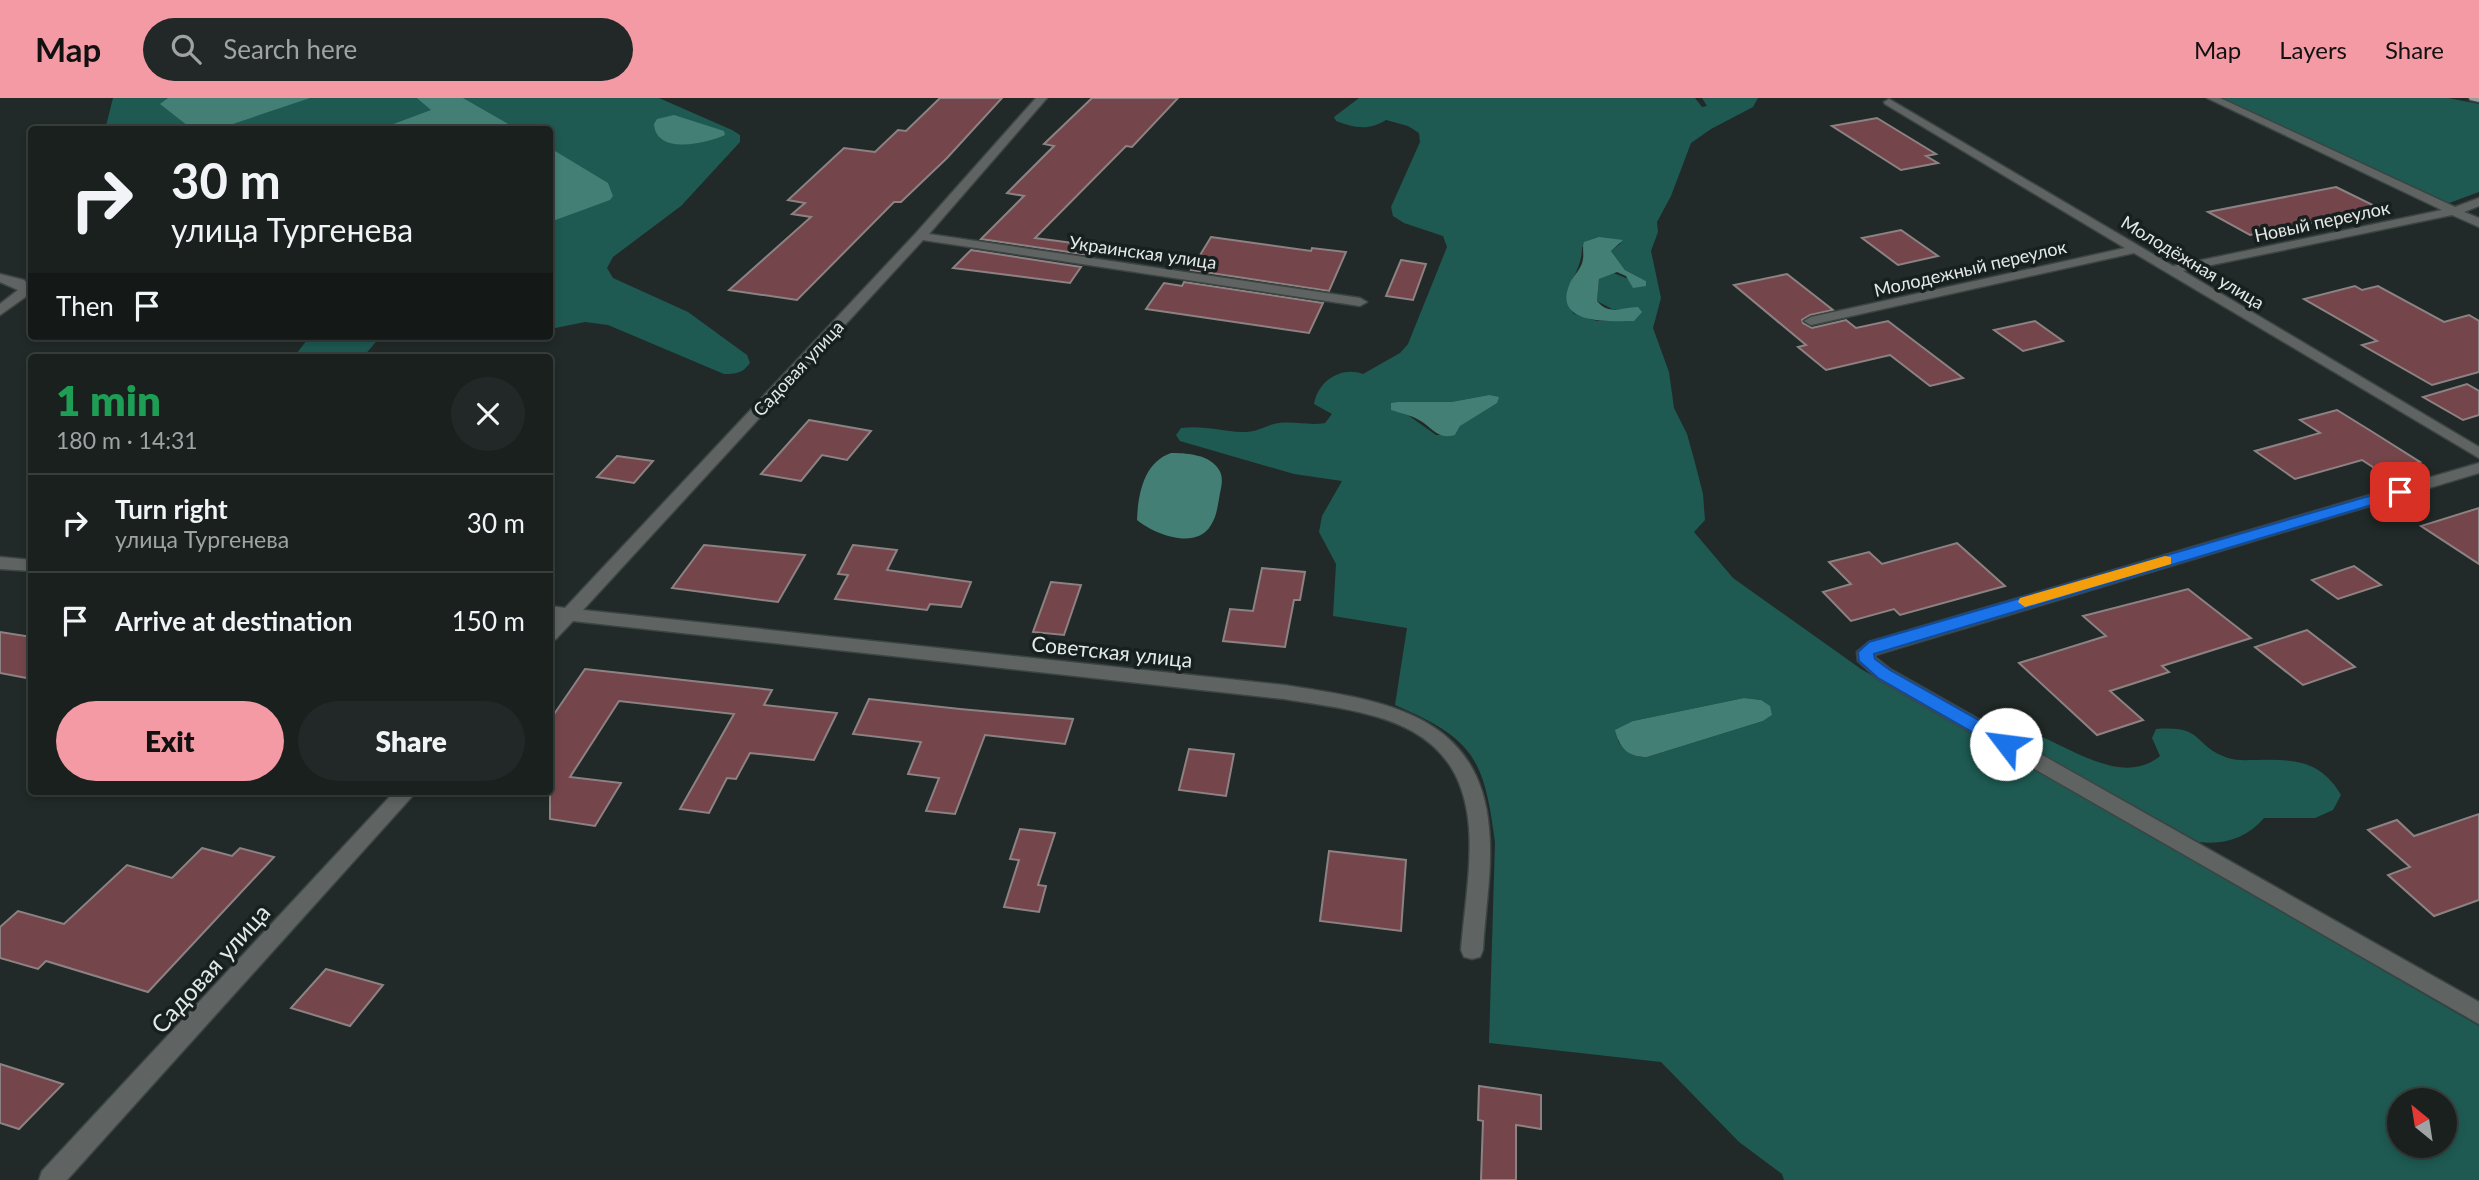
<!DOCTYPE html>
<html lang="en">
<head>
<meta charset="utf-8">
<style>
	body { margin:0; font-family:Lato,sans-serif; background:#222827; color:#f1f3f6; height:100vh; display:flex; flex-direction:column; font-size:26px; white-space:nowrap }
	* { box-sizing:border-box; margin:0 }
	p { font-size:23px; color:#9fa3a4 }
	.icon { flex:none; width:38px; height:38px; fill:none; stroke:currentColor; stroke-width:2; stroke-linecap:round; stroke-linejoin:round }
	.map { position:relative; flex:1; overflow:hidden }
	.panel { position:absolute; left:28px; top:256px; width:525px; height:441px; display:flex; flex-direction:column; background:#19201e; border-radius:7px; box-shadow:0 4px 10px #0003,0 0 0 2px #373e3c }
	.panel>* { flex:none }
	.hud { position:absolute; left:28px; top:28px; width:525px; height:214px; border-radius:7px; box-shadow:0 4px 10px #0003,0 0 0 2px #373e3c; background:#19201e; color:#f1f3f6; overflow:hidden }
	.needle { width:46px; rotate:330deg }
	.fabs { position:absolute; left:2387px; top:990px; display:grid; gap:14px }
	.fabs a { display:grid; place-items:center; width:70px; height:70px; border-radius:50%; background:#19201e; box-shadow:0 4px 10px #0003,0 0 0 2px #373e3c; font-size:35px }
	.pin { position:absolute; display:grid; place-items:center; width:60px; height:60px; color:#fff; margin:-30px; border-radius:14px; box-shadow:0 4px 10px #0006 }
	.me { position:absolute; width:77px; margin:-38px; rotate:300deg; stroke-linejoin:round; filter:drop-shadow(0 0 5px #0008) }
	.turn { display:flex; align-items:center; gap:24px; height:147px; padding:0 28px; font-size:32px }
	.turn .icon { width:91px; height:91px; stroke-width:2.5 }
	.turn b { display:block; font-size:49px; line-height:60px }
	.then { display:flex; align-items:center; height:66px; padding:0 28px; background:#0003; gap:14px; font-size:26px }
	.round { display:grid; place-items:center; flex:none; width:74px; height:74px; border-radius:37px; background:#222827 }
	.head { display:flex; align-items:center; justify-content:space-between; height:119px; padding:0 28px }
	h1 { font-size:42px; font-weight:800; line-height:52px; color:#1e9e55 }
	.cta { display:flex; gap:14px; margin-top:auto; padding:14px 28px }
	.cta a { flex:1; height:80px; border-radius:42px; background:#f49aa4; color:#111; font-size:28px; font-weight:800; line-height:80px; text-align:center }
	.cta a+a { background:#222827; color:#f1f3f6 }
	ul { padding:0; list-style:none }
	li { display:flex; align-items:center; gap:21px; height:98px; padding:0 28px; border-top:2px solid #373e3c }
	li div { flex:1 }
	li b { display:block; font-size:26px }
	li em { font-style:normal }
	header { display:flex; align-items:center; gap:42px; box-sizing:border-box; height:98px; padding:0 35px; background:#f49aa4; color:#111 }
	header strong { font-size:33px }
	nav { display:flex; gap:38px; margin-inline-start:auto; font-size:24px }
	.search { width:490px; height:63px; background:#222827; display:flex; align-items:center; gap:18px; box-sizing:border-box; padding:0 24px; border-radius:38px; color:#9fa3a4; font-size:26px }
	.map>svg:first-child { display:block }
	.green { fill:#1e5a52; fill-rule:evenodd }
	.water { fill:#437f75 }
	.building { fill:#74464b; stroke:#8d8283; stroke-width:2 }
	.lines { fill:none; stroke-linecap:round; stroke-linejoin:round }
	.street-casing { stroke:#3c4543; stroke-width:3 }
	.primary-casing { stroke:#3c4543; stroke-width:3 }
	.street { fill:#5f6463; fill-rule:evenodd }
	.primary { fill:#969f9d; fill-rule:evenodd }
	.route { fill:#1a73e8; stroke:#114b97; stroke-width:2 }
	.slow { fill:#f59e0b }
	.labels { text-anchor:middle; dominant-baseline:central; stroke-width:7; stroke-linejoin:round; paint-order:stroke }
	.far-street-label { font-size:18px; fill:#e3e9e7; stroke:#18201f }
	.street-label { font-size:21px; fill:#e3e9e7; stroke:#18201f }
	.near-street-label { font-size:24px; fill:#e3e9e7; stroke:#18201f }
</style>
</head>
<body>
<header>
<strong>Map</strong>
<div class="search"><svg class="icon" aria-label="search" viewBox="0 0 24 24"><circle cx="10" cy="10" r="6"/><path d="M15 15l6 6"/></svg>Search here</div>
<nav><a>Map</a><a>Layers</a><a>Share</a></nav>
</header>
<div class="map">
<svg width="2479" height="1082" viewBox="0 0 2479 1082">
	<rect width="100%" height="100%" fill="#212a28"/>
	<g class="green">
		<path d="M 113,0 L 659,0 L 732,32 L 740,37 L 740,44 L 681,108 L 613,159 L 607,170 L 613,180 L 688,214 L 747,257 L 750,265 C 743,275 736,276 724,276 L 608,227 L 585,224 L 550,231 L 550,32 L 105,32 Z"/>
		<path d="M 1359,0 L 1695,0 L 1702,9 L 1707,8 L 1702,0 L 1758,0 L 1753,9 L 1711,31 L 1691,45 L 1671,98 L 1657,124 L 1658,134 L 1651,153 L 1661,200 L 1653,230 L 1669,274 L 1674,310 L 1687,336 L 1694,361 L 1703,396 L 1705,422 L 1694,434 L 1733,480 L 1861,571 L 2479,928 L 2479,1082 L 1784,1082 L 1782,1076 L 1739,1044 L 1661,964 L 1489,945 L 1495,744 C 1484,659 1473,641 1395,607 L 1407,530 L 1333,518 L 1336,466 L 1319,434 L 1322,418 L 1342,383 L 1294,376 L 1180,343 L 1176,337 L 1181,330 C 1202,327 1221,333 1242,334 C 1255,335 1263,329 1274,326 C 1291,322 1308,328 1325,325 L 1332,316 L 1314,306 C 1318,283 1341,268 1363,276 L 1400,255 L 1408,246 L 1447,149 L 1443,138 L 1404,125 L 1393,118 L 1391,109 L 1420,44 L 1419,35 L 1408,28 L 1386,22 C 1369,33 1354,30 1336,23 L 1334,19 ZM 1621,145 L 1611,153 L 1625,172 L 1646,183 L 1646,188 L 1611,174 L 1599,181 L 1597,203 L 1612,211 L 1627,212 L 1624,223 L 1597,223 L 1574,216 C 1556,194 1583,176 1582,149 ZM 1489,297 L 1475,317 L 1460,328 L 1455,337 L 1436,337 L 1391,305 L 1451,304 ZM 1744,600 L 1761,602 L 1772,617 L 1763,623 L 1647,659 C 1632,659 1626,655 1618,643 L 1633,623 ZM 2399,1003 L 2445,1003 L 2445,1048 L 2399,1048 Z"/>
		<path d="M 2222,0 L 2448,0 L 2479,6 L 2479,94 L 2449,105 Z"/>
		<path d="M 310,238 L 381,238 L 363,259 L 294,259 Z"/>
		<path d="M 2011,628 C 2056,636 2117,694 2160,658 L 2152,640 L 2156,631 C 2206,627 2192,648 2228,660 C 2237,663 2247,662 2256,662 C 2293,661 2321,662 2341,697 L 2333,712 L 2315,720 L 2264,720 C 2247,740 2225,747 2199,744 L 2007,637 Z"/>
	</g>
	<g class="water">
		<path d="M 168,0 L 310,0 L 215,32 L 192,31 L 160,6 Z"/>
		<path d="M 417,0 L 463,0 L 517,31 L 380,31 L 431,12 Z"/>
		<path d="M 674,17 L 724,33 L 725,37 C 708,45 656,58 654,26 L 657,21 Z"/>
		<path d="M 550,50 L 608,85 L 613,98 L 610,102 L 550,124 Z"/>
		<path d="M 1599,139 L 1623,142 L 1611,153 L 1625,172 L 1646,183 L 1646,188 L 1633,190 L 1626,178 L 1617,174 L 1599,181 L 1597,203 C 1609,218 1623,209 1638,209 L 1642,214 L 1634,223 C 1611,223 1551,228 1570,185 C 1574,177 1582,170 1583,161 C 1584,155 1582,151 1584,144 Z"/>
		<path d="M 1489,297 L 1499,299 L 1497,305 L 1460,328 L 1455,337 C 1437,342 1433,330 1419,322 C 1411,317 1400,315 1391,312 L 1391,305 L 1398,304 L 1451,304 Z"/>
		<path d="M 1171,355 C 1185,355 1207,356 1217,369 C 1224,377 1222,386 1220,395 C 1218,406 1217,418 1211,427 C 1196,453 1154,436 1137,422 C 1138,396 1144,364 1171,355 Z"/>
		<path d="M 1744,600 L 1761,602 L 1770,608 L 1772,617 L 1763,623 L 1647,659 C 1628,659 1620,651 1615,632 L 1633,623 Z"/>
	</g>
	<g class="building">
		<path d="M 940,0 L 1002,0 L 947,60 L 901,104 L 894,104 L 797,202 L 729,192 L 811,119 L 792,116 L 805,105 L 788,102 L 844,50 L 875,54 L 898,32 L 906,33 Z"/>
		<path d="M 1092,0 L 1178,0 L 1132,49 L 1126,48 L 1035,140 L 1096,148 L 1089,157 L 981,141 L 1024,98 L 1007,95 L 1054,48 L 1044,46 Z"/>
		<path d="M 1877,20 L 1936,56 L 1926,58 L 1938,65 L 1901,72 L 1832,28 Z"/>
		<path d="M 2336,89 L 2381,111 L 2250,137 L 2208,114 Z"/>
		<path d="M 1901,132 L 1938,158 L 1898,167 L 1862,140 Z"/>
		<path d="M 1211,139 L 1311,153 L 1312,150 L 1346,154 L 1329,193 L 1191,172 Z"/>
		<path d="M 971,152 L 1081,169 L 1070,185 L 953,170 Z"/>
		<path d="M 1401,162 L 1426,166 L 1413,202 L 1386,198 Z"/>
		<path d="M 1787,176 L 1833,212 L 1810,217 L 1802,222 L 1803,225 L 1812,230 L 1846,222 L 1856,230 L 1888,223 L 1963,280 L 1930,288 L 1890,257 L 1826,272 L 1798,249 L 1806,247 L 1734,187 Z"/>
		<path d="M 1184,184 L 1323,205 L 1309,235 L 1146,211 L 1164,185 L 1182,188 Z"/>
		<path d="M 2355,188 L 2362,192 L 2378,188 L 2444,224 L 2469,217 L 2479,223 L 2479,274 L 2432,287 L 2362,247 L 2377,243 L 2304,201 Z"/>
		<path d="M 2035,223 L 2063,243 L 2023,253 L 1994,232 Z"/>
		<path d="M 2467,286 L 2479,293 L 2479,317 L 2463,322 L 2423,299 Z"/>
		<path d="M 2337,312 L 2371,333 L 2420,364 L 2382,375 L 2362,362 L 2295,381 L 2255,353 L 2320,335 L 2300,322 Z"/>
		<path d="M 809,322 L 871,333 L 847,362 L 822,357 L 801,383 L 761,376 Z"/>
		<path d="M 617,358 L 653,363 L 634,385 L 597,379 Z"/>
		<path d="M 2479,410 L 2479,466 L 2421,428 Z"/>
		<path d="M 1957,445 L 2005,488 L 1900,517 L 1894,511 L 1851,523 L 1823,494 L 1851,486 L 1829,464 L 1869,454 L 1882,466 Z"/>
		<path d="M 704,447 L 805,457 L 778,504 L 672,490 Z"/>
		<path d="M 853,447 L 897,452 L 887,472 L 971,484 L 961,509 L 930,506 L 927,512 L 835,501 L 848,477 L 838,476 Z"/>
		<path d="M 2354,468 L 2381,487 L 2338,501 L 2312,482 Z"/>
		<path d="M 1262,470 L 1305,474 L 1300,502 L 1294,502 L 1285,549 L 1223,543 L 1230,511 L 1253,513 Z"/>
		<path d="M 1051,484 L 1081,487 L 1064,537 L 1033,534 Z"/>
		<path d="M 2188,491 L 2251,540 L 2162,568 L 2169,574 L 2110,593 L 2143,622 L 2097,637 L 2019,565 L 2106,538 L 2083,518 Z"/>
		<path d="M 2307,532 L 2355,569 L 2303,587 L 2255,549 Z"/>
		<path d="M 0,534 L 32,539 L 32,581 L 0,575 Z"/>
		<path d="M 585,571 L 772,592 L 764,607 L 837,615 L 814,662 L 750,655 L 736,681 L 727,680 L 709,715 L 680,711 L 734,616 L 619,603 L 570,679 L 621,685 L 595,728 L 550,721 L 550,622 Z"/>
		<path d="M 869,601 L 960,611 L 1073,621 L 1065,646 L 985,637 L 955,716 L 926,713 L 939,680 L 908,676 L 921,644 L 853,636 Z"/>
		<path d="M 1189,651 L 1234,656 L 1226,698 L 1179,692 Z"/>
		<path d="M 2479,716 L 2479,802 L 2434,818 L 2388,777 L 2410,769 L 2368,732 L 2397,722 L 2414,738 Z"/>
		<path d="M 1020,731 L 1055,735 L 1038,787 L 1046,788 L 1039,814 L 1004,809 L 1019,762 L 1010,761 Z"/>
		<path d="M 202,750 L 232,758 L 240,750 L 274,759 L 148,894 L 46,863 L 38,871 L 0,860 L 0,829 L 18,813 L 64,826 L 127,767 L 172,780 Z"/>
		<path d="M 1329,753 L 1406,762 L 1401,833 L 1320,823 Z"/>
		<path d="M 326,871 L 383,887 L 350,928 L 291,910 Z"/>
		<path d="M 0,966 L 63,986 L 19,1031 L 0,1025 Z"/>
		<path d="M 1479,988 L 1541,997 L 1541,1031 L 1516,1027 L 1516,1082 L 1481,1082 L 1483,1023 L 1478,1022 Z"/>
	</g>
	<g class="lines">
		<defs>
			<g id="street">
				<path d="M 1036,0 L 1047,0 L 929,136 L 1360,200 L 1367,204 L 1360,208 L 923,142 L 583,512 L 1284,587 C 1379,602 1479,613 1489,730 C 1493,770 1485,812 1483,852 L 1480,859 L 1472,861 L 1464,859 L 1461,852 C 1464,812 1472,770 1469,729 C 1460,621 1371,615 1284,601 L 573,523 L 556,541 L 550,543 L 550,527 L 555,521 L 550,520 L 550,508 L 565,510 L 916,135 Z"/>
				<path d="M 2207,0 L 2220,0 L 2455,109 L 2479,100 L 2479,108 L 2464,114 L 2479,120 L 2479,129 L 2452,117 L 2183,173 L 2479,349 L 2479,360 L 2134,155 L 1811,227 L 1804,223 L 1811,219 L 2125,150 L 1885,6 L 1884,4 L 1889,1 L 2173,168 L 2442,112 Z"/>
				<path d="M 0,176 L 24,182 L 32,191 L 31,195 L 0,217 L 0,206 L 18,192 L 0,184 Z"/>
				<path d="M 2479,365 L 2479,375 L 1875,557 L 1876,560 L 1890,571 L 2479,904 L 2479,926 L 1878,581 L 1858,563 L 1857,554 L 1869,544 Z"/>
				<path d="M 0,459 L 32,462 L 32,473 L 0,471 Z"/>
				<path d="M 395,693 L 417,693 L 67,1082 L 39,1082 L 42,1073 Z"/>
			</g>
			<path id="primary" d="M 2469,0 L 2479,0 L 2479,4 L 2470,2 Z"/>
		</defs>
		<use href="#street" class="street-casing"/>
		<use href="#primary" class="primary-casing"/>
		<use href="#street" class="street"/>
		<use href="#primary" class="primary"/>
	</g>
	<path class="route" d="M 2400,389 L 2407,394 L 2405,397 L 1874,556 L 1875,561 L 1890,572 L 2012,641 L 2014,646 L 2012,650 L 2000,650 L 1878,580 L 1859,563 L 1858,554 L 1869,544 Z"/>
	<path class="slow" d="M 2165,458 L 2171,459 L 2171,466 L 2025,509 L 2018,504 L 2020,500 Z"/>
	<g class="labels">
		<g class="far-street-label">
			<text transform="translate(2322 123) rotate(-12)">Новый переулок</text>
			<text transform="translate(1143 154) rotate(8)">Украинская улица</text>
			<text transform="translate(2193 164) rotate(31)">Молодёжная улица</text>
			<text transform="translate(1970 170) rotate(-13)">Молодежный переулок</text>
			<text transform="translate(798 270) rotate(-47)">Садовая улица</text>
		</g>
		<g class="street-label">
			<text transform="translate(1112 553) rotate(6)">Советская улица</text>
		</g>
		<g class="near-street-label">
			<text transform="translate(210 870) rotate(-48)">Садовая улица</text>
		</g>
	</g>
</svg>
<div class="fabs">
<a><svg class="needle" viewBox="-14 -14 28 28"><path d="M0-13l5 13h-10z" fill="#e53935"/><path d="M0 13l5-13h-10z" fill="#9fa3a4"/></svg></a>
</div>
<div class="pin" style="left:2400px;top:394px;background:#d93025"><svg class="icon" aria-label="arrive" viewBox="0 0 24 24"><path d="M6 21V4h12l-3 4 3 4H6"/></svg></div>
<svg class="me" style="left:2006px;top:646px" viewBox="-20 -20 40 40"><circle r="19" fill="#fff"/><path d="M0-13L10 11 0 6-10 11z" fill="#1a73e8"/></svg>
<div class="hud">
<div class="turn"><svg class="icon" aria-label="right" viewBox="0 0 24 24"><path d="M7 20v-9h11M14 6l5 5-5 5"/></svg><div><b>30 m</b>улица Тургенева</div></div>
<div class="then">Then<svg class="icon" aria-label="arrive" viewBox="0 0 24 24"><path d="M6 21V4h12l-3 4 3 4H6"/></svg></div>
</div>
<section class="panel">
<div class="head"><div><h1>1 min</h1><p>180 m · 14:31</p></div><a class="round"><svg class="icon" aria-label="close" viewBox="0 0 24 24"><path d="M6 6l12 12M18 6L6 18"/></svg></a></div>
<ul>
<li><svg class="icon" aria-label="right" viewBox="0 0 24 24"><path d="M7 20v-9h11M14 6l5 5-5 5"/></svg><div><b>Turn right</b><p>улица Тургенева</p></div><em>30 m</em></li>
<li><svg class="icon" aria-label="arrive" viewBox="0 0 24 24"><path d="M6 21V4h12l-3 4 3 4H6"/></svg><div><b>Arrive at destination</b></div><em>150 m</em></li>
</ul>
<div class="cta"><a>Exit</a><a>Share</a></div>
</section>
</div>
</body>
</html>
